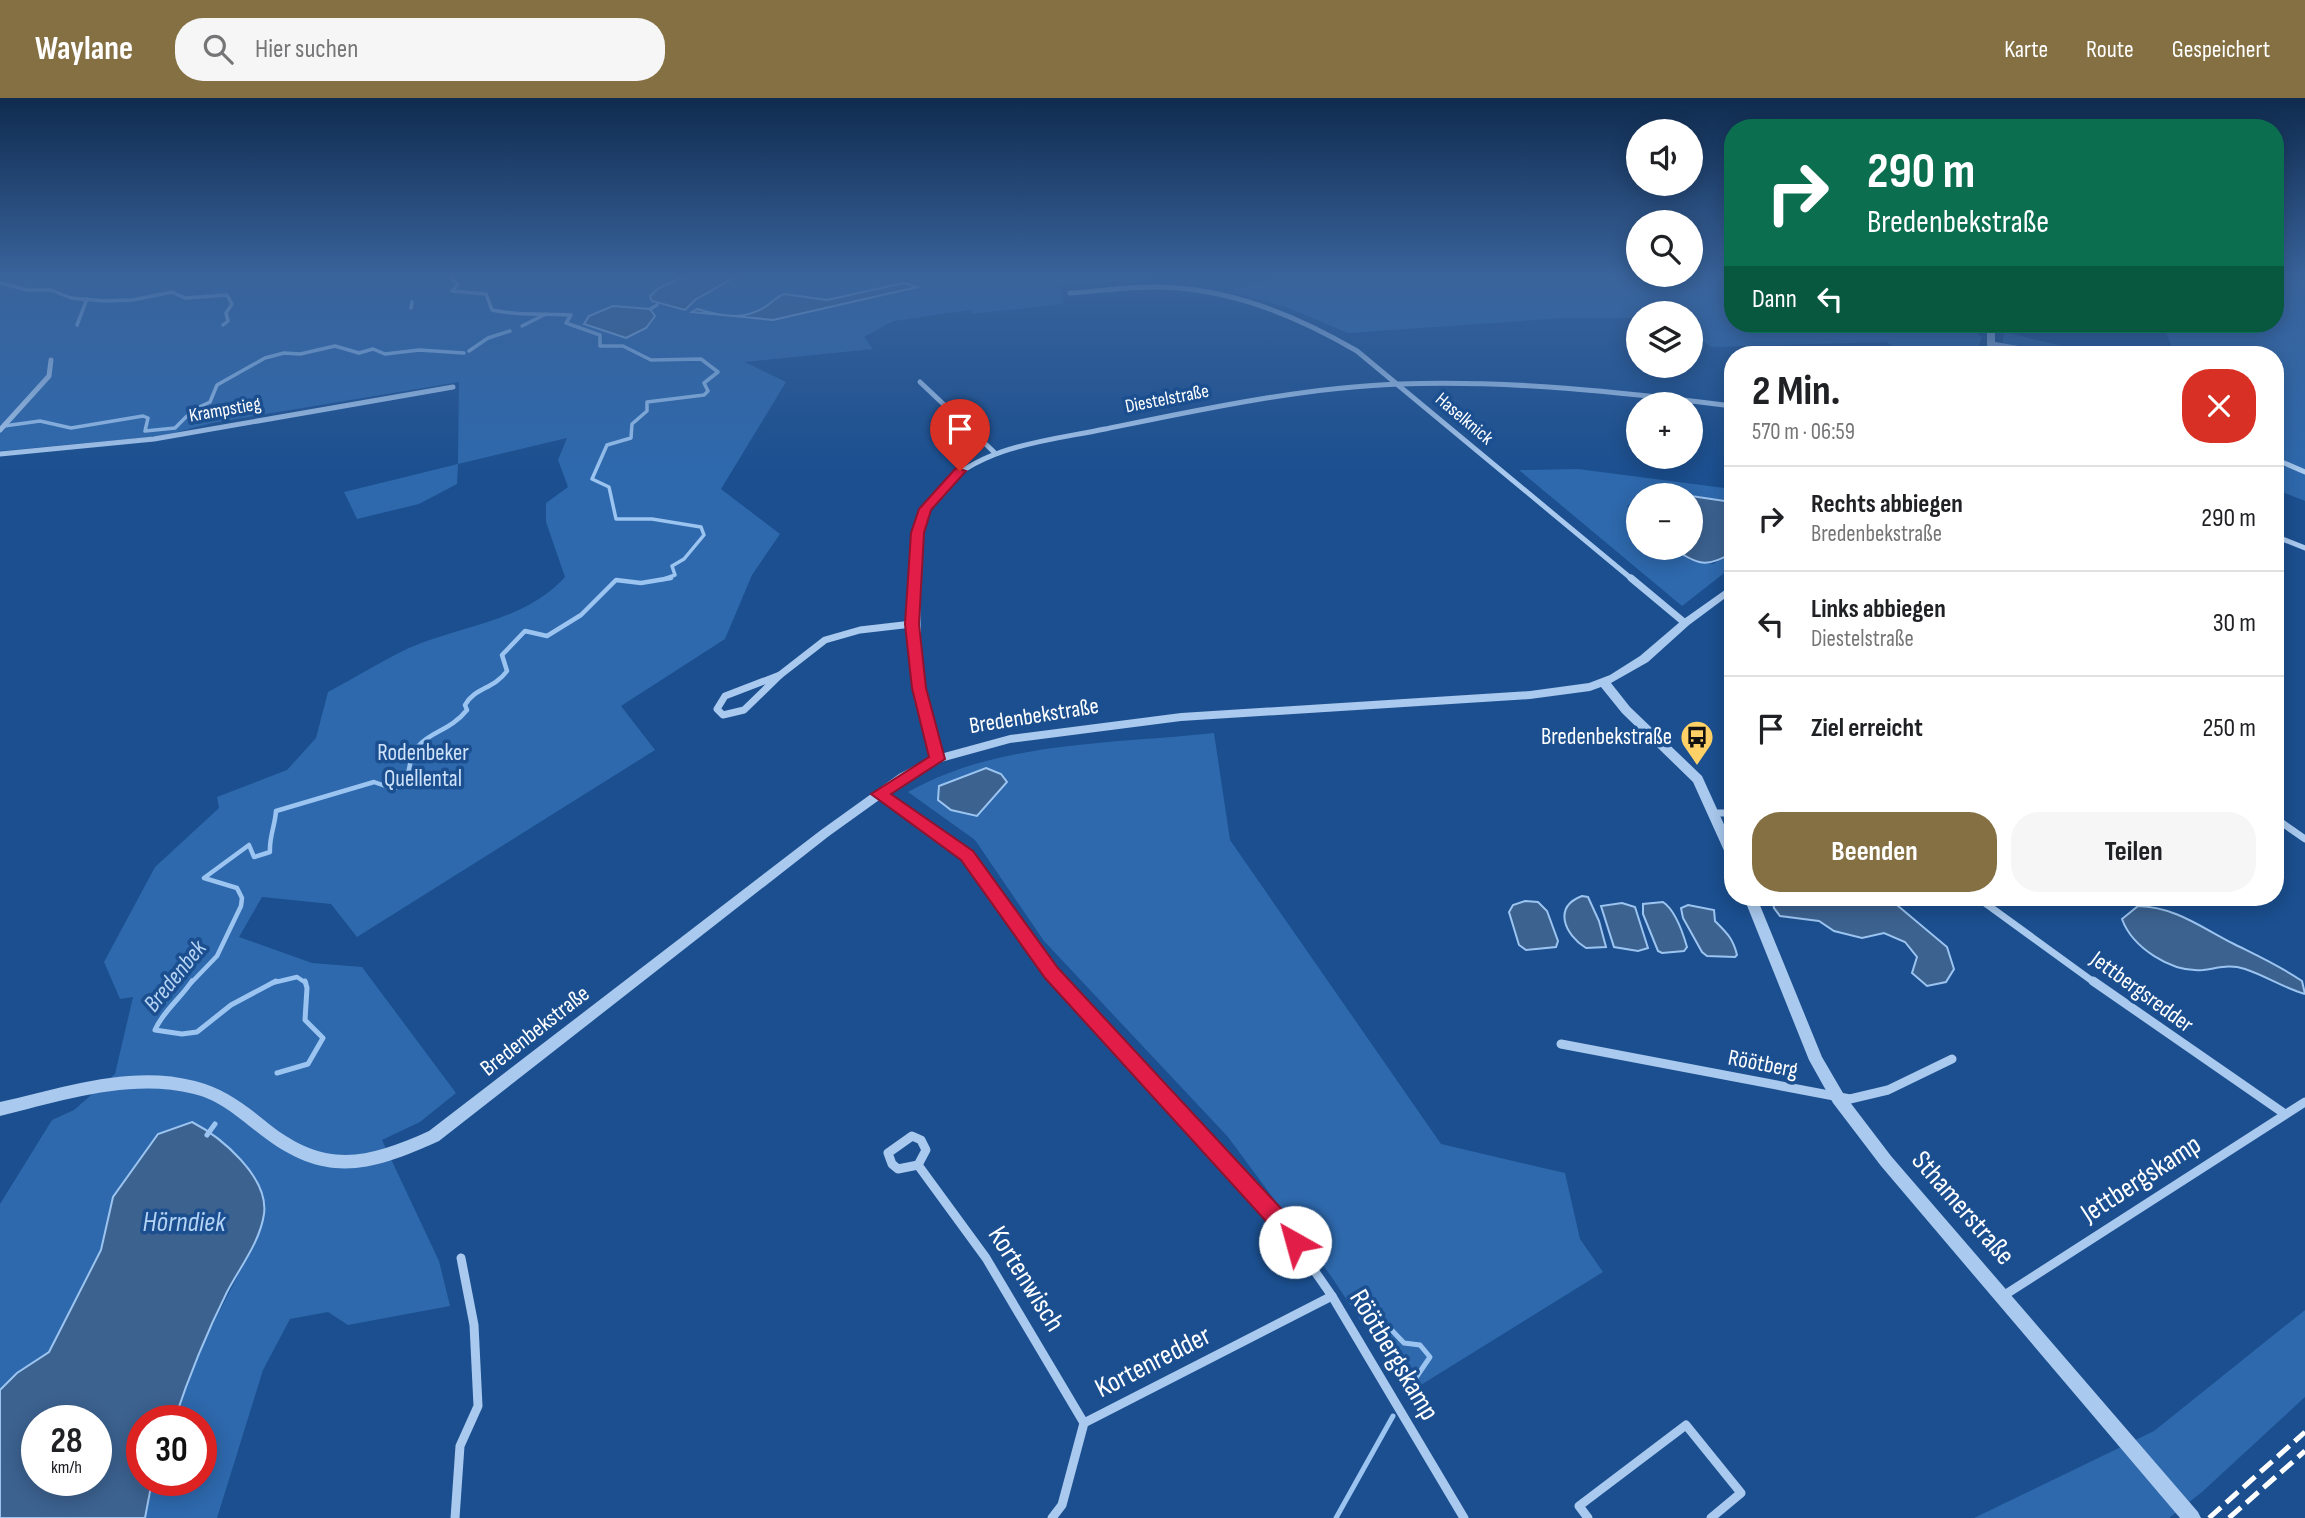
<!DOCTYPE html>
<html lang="de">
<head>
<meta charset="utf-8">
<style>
	body { margin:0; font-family:"Sofia Sans Condensed",sans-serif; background:#f6f6f6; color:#202124; height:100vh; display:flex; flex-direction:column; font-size:26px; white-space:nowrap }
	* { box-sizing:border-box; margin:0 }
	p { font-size:23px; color:#757577 }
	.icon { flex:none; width:38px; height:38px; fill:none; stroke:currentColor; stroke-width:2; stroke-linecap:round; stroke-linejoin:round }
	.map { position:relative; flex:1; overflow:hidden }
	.drawer { position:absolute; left:1724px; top:248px; width:560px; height:560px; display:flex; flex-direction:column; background:#fff; border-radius:28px; box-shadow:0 4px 18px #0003 }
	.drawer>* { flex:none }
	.top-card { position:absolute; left:1724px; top:21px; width:560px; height:214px; border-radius:28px; box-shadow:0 4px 18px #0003; background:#0b6e4f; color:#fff; overflow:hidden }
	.fabs { position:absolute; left:1626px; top:21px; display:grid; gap:14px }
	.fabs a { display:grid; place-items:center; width:77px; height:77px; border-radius:50%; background:#fff; box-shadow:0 4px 18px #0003; font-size:35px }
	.speed { position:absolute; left:21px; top:1307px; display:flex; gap:14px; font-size:35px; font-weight:700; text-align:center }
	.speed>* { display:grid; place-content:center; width:91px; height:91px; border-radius:50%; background:#fff; box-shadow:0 4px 18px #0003; line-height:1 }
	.speed small { font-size:18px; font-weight:400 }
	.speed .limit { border:10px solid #d22; background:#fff; color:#111 }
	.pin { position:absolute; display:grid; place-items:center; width:60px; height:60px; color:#fff; margin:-72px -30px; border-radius:50% 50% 50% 0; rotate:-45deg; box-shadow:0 0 7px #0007 }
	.pin .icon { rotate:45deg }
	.me { position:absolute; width:77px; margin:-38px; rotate:322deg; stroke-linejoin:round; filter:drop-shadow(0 0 5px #0008) }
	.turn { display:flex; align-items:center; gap:24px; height:147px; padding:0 28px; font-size:32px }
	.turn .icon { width:91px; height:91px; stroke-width:2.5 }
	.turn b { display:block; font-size:49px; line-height:60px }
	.then { display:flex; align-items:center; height:66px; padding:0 28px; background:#0003; gap:14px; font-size:26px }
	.round { display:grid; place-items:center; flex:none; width:74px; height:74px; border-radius:28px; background:#f6f6f6 }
	.overview { display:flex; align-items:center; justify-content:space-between; height:119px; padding:0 28px }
	h1 { font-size:42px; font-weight:700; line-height:52px }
	.button { display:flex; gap:14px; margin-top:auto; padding:14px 28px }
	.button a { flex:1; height:80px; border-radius:28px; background:#847042; color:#fff; font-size:28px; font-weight:700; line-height:80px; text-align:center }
	.button a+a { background:#f6f6f6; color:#202124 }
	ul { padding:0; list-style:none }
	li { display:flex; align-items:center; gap:21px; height:105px; padding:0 28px; border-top:2px solid #e0e0e0 }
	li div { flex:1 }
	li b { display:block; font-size:26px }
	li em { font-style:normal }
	header { display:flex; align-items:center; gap:42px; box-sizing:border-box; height:98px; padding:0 35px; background:#847042; color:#fff }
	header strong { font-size:33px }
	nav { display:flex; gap:38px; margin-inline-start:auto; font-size:24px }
	.search { width:490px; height:63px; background:#f6f6f6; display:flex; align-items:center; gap:18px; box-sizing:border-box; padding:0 24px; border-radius:28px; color:#757577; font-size:26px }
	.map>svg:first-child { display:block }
	.green { fill:#2e69ad }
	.water { fill:#3c6290; stroke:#9cc4f0; stroke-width:2; fill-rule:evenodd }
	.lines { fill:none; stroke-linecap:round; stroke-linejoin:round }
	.stream-far2 { stroke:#9cc4f0; stroke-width:3.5 }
	.stream-far1 { stroke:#9cc4f0; stroke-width:4.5 }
	.stream { stroke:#9cc4f0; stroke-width:5 }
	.minor-far2 { stroke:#a9c9ee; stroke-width:5 }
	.minor-far1 { stroke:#a9c9ee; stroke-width:7 }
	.minor { stroke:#a9c9ee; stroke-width:9 }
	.tertiary { fill:#a9c9ee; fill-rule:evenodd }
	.rail { stroke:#fff; stroke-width:5; stroke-dasharray:16 7; stroke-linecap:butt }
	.route { fill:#e11d48; stroke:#92132f; stroke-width:2 }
	.labels { text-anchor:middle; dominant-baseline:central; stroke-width:7; stroke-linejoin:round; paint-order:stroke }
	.far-street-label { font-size:19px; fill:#fff; stroke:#1b4f8f }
	.street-label { font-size:23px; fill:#fff; stroke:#1b4f8f }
	.poi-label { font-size:23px; fill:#fff; stroke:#1b4f8f; text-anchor:end }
	.park-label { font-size:23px; fill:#cfe3fa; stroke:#1b4f8f }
	.water-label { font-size:24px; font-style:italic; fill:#b5d3f5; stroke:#1b4f8f }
	.near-street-label { font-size:28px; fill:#fff; stroke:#1b4f8f }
	.near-water-label { font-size:28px; font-style:italic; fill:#b5d3f5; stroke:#1b4f8f }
</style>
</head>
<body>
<header>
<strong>Waylane</strong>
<div class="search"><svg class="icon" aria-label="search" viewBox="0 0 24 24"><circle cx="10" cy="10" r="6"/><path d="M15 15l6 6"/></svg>Hier suchen</div>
<nav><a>Karte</a><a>Route</a><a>Gespeichert</a></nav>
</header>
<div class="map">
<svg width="2305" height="1420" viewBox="0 0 2305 1420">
	<rect width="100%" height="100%" fill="#1b4f8f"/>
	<g class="green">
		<path d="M 0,178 L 1145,178 L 1146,183 L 1059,187 L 1064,206 L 972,216 L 970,212 L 893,223 L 864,239 L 873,251 L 745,264 L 786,284 L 721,391 L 780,436 L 752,477 L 725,541 L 621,608 L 655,652 L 357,839 L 331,806 L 262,799 L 239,839 L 312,865 L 362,869 L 456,995 L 420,1024 L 382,1042 L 439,1163 L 450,1208 L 348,1227 L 328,1214 L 290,1221 L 263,1272 L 217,1420 L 145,1420 L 152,1383 L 201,1382 L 201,1323 L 174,1323 L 194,1263 L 255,1144 L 264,1114 L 238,1062 L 209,1032 L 113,1099 L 101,1152 L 49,1254 L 17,1275 L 0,1292 L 0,1106 L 52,1022 L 74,1012 L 115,976 L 133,899 L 120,901 L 104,864 L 155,769 L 219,710 L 217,699 L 287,672 L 316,640 L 328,594 C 355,580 381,563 409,550 C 462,527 524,524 565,479 L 546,424 L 546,405 L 568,389 L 558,362 L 567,340 L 458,366 L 457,386 L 419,406 L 357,421 L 344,394 L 458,366 L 459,284 L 212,325 L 162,338 L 0,353 Z"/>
		<path d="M 1303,178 L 1732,178 L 1732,226 L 1978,226 L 1978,237 L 1982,239 L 1975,257 L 1908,257 L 1886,244 L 1711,249 L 1691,234 L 1690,215 L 1638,215 L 1638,220 L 1564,220 L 1348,235 L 1286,209 L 1226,193 L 1264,183 Z"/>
		<path d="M 2275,178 L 2305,178 L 2305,403 L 2275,391 L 2275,257 L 2175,257 L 2163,226 L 2275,226 Z"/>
		<path d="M 2004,234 L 2099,257 L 2001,257 Z"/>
		<path d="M 1578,371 L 1732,391 L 1732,404 L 1690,397 L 1638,397 L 1638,401 L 1627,408 L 1638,422 L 1638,450 L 1673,450 L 1690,462 L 1713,466 L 1732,455 L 1732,469 L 1682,508 L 1519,372 Z"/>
		<path d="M 1214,635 L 1230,742 L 1441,1046 L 1565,1075 L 1580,1141 L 1603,1174 L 1408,1295 L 1331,1178 L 1228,1039 L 1044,843 L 975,742 L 908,694 C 998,643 1113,646 1214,635 Z"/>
		<path d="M 2305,1212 L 2305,1299 L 2202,1394 L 2169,1420 L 1974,1420 L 2154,1333 Z"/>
	</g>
	<g class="water">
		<path d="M 686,178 L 737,178 L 695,202 L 685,212 L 652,203 L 650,198 L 659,190 Z"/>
		<path d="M 904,185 L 917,189 L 773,222 L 692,214 L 697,211 C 721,218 743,223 765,209 C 772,205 776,199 784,196 L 827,202 Z"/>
		<path d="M 613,208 L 650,211 L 655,218 L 646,230 L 626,240 L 584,226 L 589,218 Z"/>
		<path d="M 1691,398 L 1732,404 L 1732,455 C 1707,470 1697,467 1673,450 L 1690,450 Z"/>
		<path d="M 986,670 L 1001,676 L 1007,684 L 977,718 L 951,712 L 938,702 L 939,688 Z"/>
		<path d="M 1582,798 L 1588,799 L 1599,823 L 1606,849 L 1586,850 C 1564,836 1553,809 1582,798 Z"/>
		<path d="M 1772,800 L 1817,800 L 1839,804 L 1842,800 L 1884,800 L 1897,807 L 1947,849 L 1954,871 L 1946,884 L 1927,888 L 1912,875 L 1917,859 L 1905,844 L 1884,835 L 1862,840 L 1834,833 L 1819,823 L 1780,818 L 1774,810 Z"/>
		<path d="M 1525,803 L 1538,804 L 1547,813 L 1558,843 L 1556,849 L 1526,852 L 1519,847 L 1509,814 L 1513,807 Z"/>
		<path d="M 1663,804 C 1675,812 1683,835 1687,849 L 1684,853 L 1662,855 L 1658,853 L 1643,816 L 1643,806 Z"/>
		<path d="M 1622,805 L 1635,809 L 1648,850 L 1638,853 L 1614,849 L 1601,808 Z"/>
		<path d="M 1688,807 L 1714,812 L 1715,823 C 1726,834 1733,840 1737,857 L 1735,859 L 1707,858 L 1702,854 L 1683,820 L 1681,810 Z"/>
		<path d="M 2138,808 C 2176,809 2202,830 2234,846 C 2258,858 2280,868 2302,883 L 2305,896 C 2284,890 2266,878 2245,871 C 2229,866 2219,870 2203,872 C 2171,875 2132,849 2122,821 Z"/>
		<path d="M 192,1024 C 221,1039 269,1079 264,1116 C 260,1144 240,1169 227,1194 C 206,1236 189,1278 174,1323 L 142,1323 L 142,1382 L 152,1383 L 145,1420 L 0,1420 L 0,1292 L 17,1275 L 49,1254 L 101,1152 L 113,1099 L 158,1036 ZM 37,1323 L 96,1323 L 96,1382 L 37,1382 Z"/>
	</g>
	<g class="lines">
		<g class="stream-far2">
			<path d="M 449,178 L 458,187 L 452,193 L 486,196 L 492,212 C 518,218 544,215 571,217 L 566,225 L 600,237 L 600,248 L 623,248 L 651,262 L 701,261 L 718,274 L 704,285 L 708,293 L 704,297 L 647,304 L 647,313 L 632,326 L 631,340 L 607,347 L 592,381 L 609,389 L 616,421 L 652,421 L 701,429 L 704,437 L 684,461 L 672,468 L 675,477 L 661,482"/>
			<path d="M 0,185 L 28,192 L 51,192 L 71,200 L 105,203 L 132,202 L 172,194 L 185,200 L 227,197 L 232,206 L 226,215 L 228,223 L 223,227"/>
			<path d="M 411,210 L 412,204"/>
			<path d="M 650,211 L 657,207"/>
			<path d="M 77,227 L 87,201"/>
			<path d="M 522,228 L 546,216"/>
			<path d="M 469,253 L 488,240 L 510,233"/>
			<path d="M 4,328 L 40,323 L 71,330 L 143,318 L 148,320 L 145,333 L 175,330 L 193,312 L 210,304 L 217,287 L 265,260 L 284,255 L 300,256 L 335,248 L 359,255 L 373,251 L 385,256 L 419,252 L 464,255"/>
		</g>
		<g class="stream-far1">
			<path d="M 191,885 L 217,858 L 241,808 L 242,800 L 237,790 L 204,780 L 249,747 L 254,759 L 270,754 C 269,739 275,728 276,713 L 374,684 L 394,691 L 408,679 C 412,630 443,642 467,612 L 465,607 C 474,590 494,591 507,573 L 502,557 L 525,533 L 547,538 L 581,517 L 616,482 L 641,485 L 671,480"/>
			<path d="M 272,885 L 297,879 L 306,885"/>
		</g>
		<g class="stream">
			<path d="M 192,883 C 181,900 163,913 155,932 L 182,936 L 197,934 L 231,907 L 276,883"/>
			<path d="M 277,975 L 308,966 L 323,940 L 305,922 L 307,890 L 305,883"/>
			<path d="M 207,1037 L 215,1026"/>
			<path d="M 1382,1222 L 1404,1245 L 1420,1247 L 1430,1259 L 1411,1287"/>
			<path d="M 1336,1420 L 1393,1318"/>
		</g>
		<g class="minor-far2">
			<path d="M 1070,195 C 1100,193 1131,188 1161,189 C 1232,191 1297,218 1357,253 L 1633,482"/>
			<path d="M 1992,246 L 2055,257"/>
			<path d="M 920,284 L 994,354"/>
			<path d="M 0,332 L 49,278 L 51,262"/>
			<path d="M 0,356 L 154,341 L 453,289"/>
			<path d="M 2275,361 L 2305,374"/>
			<path d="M 2275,438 L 2305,450"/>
			<path d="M 915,482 C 917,449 915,417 939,392 C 983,347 1047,343 1105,331 C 1202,311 1300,290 1399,286 C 1510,282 1622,294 1732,308"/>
		</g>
		<g class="minor-far1">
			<path d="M 916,480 L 918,566 L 937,661"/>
			<path d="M 1631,480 L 1685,525"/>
			<path d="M 780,577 L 744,612 L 723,617 L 717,611 L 725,598 Z"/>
			<path d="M 780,577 L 825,542 L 860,532 L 912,526"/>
			<path d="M 879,696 L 967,758 L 1060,885"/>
			<path d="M 1716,715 L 1732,715"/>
			<path d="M 2275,720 L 2305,741"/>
			<path d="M 1978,800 L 2095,885"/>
		</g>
		<g class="minor">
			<path d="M 1058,883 L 1282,1126 L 1332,1198 L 1464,1420"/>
			<path d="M 2093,883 L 2285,1016"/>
			<path d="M 1561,946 L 1850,1001 L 1888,992 L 1952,961"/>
			<path d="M 912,1038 L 921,1042 L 926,1052 L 918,1067 L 898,1071 L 892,1066 L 888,1055 Z"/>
			<path d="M 918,1067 L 986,1160 L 1084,1325"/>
			<path d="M 2003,1198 L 2305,1004"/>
			<path d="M 455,1420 L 460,1348 L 478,1308 L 474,1227 L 461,1160"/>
			<path d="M 1052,1420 L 1062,1407 L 1084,1325 L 1332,1198"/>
			<path d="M 1588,1420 L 1579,1408 L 1686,1327 L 1741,1395 L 1711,1420"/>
		</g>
		<g class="tertiary">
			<rect x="1987" y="226" width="8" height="31"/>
			<path d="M 1732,487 L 1732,495 L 1689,527 L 1648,564 L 1611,585 L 1630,609 L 1702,678 L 1732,744 L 1732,762 L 1728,760 L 1726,757 L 1693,684 L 1622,615 L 1601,589 L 1590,593 L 1530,601 L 1181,623 L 1010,645 L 941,664 L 907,682 L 829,738 L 439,1043 C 371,1074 325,1087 261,1037 C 240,1021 220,1002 194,996 C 130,980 62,1003 0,1018 L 0,1004 C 62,990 131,966 195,983 C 224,990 247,1008 269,1026 C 326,1071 367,1061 429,1033 L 821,732 L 899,676 L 933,658 L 1010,637 L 1181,615 L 1530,593 L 1589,585 L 1610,577 L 1640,558 L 1681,523 Z"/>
			<path d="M 1744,800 L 1757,800 L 1822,959 L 1843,995 L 1891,1058 L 2198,1414 L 2201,1420 L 2180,1420 L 1881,1068 L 1833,1005 L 1809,962 Z"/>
		</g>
		<g class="rail">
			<path d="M 2209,1420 L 2305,1334"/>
			<path d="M 2229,1420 L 2305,1353"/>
		</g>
	</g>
	<linearGradient id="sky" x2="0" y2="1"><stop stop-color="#0f2b4f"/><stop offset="0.47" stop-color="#39639b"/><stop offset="1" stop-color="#39639b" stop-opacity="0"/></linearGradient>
	<rect width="2305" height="376" fill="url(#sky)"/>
	<path class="route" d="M 956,370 L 966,373 L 931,412 L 924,435 L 919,526 L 926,590 L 945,661 L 891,696 L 973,753 L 1058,870 L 1289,1119 L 1305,1144 L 1302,1151 L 1295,1154 L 1287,1151 L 1275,1133 L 1045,880 L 961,762 L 871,696 L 929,659 L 912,590 L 905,526 L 911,435 L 919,411 Z"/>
	<defs>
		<symbol id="bus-pin" viewBox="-11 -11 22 30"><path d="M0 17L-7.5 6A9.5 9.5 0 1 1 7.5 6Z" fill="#ffd166" stroke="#1b4f8f"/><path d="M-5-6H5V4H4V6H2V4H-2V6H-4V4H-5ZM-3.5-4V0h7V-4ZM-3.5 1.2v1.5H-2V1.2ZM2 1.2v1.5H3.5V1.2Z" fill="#111"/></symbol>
	</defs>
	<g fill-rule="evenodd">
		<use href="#bus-pin" x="1678" y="620" width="38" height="52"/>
	</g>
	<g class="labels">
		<g class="far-street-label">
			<text transform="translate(1167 301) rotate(-11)">Diestelstraße</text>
			<text transform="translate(225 312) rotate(-10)">Krampstieg</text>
			<text transform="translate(1464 321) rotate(40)">Haselknick</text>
		</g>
		<g class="street-label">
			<text transform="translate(1034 618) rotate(-9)">Bredenbekstraße</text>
			<text transform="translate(2142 894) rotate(36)">Jettbergsredder</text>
			<text transform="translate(535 933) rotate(-38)">Bredenbekstraße</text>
			<text transform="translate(1763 966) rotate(11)">Röötberg</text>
		</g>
		<g class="poi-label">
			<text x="1672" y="639">Bredenbekstraße</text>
		</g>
		<g class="park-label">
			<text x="423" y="655">Rodenbeker<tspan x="423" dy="26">Quellental</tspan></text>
		</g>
		<g class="water-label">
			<text transform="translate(175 878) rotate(-51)">Bredenbek</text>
		</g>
		<g class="near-street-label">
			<text transform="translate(2141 1081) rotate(-33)">Jettbergskamp</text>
			<text transform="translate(1963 1110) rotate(49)">Sthamerstraße</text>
			<text transform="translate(1026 1181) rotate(58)">Kortenwisch</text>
			<text transform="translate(1394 1257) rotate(59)">Röötbergskamp</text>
			<text transform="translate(1153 1264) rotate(-27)">Kortenredder</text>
		</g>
		<g class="near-water-label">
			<text x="184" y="1124">Hörndiek</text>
		</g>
	</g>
</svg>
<div class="fabs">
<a><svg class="icon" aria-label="sound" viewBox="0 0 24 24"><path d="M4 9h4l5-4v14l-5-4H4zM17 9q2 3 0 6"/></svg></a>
<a><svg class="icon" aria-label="search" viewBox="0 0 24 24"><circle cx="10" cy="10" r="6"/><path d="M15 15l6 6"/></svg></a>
<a><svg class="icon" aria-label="layers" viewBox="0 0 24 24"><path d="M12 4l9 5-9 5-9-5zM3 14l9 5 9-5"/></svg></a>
<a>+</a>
<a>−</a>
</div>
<div class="speed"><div>28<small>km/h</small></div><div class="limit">30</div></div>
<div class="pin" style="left:960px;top:373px;background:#d93025"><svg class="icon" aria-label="arrive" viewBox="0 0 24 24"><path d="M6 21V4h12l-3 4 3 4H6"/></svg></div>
<svg class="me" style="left:1295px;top:1144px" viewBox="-20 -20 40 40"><circle r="19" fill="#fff"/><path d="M0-13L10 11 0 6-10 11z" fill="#e11d48"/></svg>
<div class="top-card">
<div class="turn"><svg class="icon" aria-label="right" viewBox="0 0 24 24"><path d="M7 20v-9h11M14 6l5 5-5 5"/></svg><div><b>290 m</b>Bredenbekstraße</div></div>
<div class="then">Dann<svg class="icon" aria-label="left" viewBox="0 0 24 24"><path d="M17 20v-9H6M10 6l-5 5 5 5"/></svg></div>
</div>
<section class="drawer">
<div class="overview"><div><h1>2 Min.</h1><p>570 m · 06:59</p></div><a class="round" style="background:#d93025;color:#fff"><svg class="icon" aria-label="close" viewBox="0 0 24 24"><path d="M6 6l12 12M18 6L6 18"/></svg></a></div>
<ul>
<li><svg class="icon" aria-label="right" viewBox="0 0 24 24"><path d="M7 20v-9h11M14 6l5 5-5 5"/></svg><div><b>Rechts abbiegen</b><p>Bredenbekstraße</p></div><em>290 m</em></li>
<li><svg class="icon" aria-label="left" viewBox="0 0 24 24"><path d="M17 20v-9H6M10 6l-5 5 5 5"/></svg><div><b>Links abbiegen</b><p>Diestelstraße</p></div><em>30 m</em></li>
<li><svg class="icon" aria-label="arrive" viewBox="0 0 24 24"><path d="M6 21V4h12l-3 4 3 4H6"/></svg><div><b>Ziel erreicht</b></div><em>250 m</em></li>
</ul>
<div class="button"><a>Beenden</a><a>Teilen</a></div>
</section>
</div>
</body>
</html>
